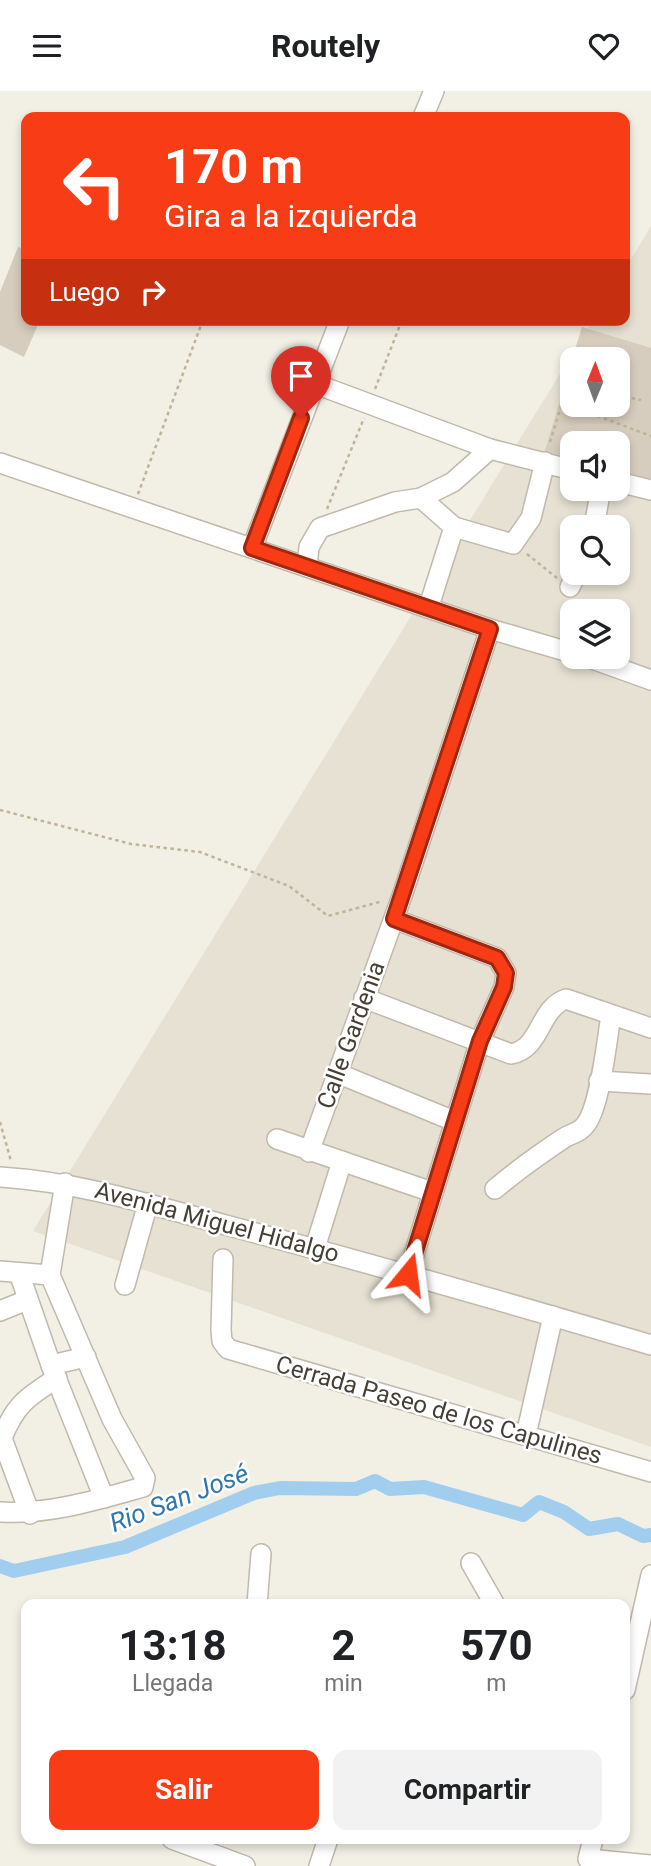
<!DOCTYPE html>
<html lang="es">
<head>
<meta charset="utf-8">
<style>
	body { margin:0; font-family:Roboto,sans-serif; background:#f2f2f2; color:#202124; height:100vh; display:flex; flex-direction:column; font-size:26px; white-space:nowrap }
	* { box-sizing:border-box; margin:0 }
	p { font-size:23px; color:#757577 }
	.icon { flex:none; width:38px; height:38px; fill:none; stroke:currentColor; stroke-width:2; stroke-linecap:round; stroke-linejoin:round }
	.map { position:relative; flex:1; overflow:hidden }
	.side { position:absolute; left:21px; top:1508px; width:609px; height:245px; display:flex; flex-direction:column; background:#fff; border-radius:14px; box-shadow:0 4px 10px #0003 }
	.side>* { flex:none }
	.guide { position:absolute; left:21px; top:21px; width:609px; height:214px; border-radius:14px; box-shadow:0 4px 10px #0003; background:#f83d16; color:#fff; overflow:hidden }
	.needle { width:46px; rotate:1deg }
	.controls { position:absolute; left:560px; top:256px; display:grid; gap:14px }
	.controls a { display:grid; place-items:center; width:70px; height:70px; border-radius:14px; background:#fff; box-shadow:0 4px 10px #0003; font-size:35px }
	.pin { position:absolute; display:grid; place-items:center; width:60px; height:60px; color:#fff; margin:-72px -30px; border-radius:50% 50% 50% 0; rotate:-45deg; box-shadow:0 0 7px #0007 }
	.pin .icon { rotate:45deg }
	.me { position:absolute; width:77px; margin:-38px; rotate:16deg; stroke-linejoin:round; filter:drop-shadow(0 0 5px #0008) }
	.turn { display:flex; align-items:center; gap:24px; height:147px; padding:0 28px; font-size:32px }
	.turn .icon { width:91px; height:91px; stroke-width:2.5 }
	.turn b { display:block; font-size:49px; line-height:60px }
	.then { display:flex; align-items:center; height:66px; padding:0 28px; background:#0003; gap:14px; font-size:26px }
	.eta { display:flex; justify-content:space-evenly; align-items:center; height:119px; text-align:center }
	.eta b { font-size:42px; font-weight:700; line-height:49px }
	.action { display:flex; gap:14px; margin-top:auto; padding:14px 28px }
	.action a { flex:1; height:80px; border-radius:14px; background:#f83d16; color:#fff; font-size:28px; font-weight:700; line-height:80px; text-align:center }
	.action a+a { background:#f2f2f2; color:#202124 }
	header { display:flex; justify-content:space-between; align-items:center; height:91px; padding:0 28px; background:#fff; font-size:32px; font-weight:700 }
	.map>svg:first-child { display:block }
	.residential { fill:#e6e1d3; fill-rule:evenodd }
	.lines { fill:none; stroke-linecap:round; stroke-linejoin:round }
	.canal { stroke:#a1ceef; stroke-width:14 }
	.building { fill:#d7cdbe }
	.minor-casing { stroke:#c1b9ab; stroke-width:22 }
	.path { stroke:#bfb399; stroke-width:2.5; stroke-dasharray:3.5 3.5; stroke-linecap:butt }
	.minor { stroke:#fff; stroke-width:19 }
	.route-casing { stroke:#a1280e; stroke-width:18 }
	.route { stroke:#f83d16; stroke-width:12 }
	.labels { text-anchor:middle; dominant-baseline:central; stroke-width:5; stroke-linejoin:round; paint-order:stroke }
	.street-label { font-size:24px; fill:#453f35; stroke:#fff }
	.water-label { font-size:26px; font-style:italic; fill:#2f77af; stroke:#fff }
</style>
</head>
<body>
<header><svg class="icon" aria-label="menu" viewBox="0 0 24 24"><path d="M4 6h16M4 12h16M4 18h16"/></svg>Routely<svg class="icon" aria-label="heart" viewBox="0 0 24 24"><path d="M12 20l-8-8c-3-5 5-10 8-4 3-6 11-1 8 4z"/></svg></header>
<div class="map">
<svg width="651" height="1775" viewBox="0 0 651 1775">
	<rect width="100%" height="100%" fill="#f2efe5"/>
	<path class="residential" d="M 651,135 L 651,1356 L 33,1140 L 593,229 L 625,229 L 625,178 ZM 572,268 L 618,268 L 618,313 L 572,313 ZM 572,352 L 618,352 L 618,397 L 572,397 ZM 572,436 L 618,436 L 618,481 L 572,481 ZM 572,520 L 618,520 L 618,565 L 572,565 Z"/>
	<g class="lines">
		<path class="canal" d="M 0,1475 L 14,1480 L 125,1456 L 254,1402 L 280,1397 L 356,1398 L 375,1390 L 390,1398 L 424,1396 L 523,1424 L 539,1411 L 564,1421 L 589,1438 L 618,1433 L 643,1445 L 651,1444"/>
	</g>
	<g class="building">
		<path d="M 18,156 L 26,159 L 26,229 L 40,229 L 24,266 L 0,254 L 0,201 Z"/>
		<path d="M 582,236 L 651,257 L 651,394 L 618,386 L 618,352 L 572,352 L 572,373 L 543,366 L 572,270 L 572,313 L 618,313 L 618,268 L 572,268 Z"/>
	</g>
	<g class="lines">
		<defs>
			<g id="minor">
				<path d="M 423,26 L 434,0"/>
				<path d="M 313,292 L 490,358 L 572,379"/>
				<path d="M 0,372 L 490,538 L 572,562"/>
				<path d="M 618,391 L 651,399"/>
				<path d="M 421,407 L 454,436 L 513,453 L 531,427 L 545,371"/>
				<path d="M 594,436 L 601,397"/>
				<path d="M 252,457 L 340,229"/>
				<path d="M 307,476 L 309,456 L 320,437 L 395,411 L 421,407 L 453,391 L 490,358"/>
				<path d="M 570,496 L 577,481"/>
				<path d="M 429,515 L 454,436"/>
				<path d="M 584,565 L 651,589"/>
				<path d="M 394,828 L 497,867 L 506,882 L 504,896 L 480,950 L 408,1183"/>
				<path d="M 364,907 L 511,963 C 542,957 538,918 566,908 L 651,937"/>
				<path d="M 337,982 L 454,1030"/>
				<path d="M 599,990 L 651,993"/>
				<path d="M 277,1048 L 432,1101"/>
				<path d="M 309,1061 L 402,805 L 490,538"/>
				<path d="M 0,1086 C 80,1091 155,1115 233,1136 C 373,1173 512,1213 651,1254"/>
				<path d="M 495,1098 C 517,1079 540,1063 564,1047 C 572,1042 580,1042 586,1033 C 600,1015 607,949 611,924"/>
				<path d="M 315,1157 L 342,1070"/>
				<path d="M 223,1168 L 221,1239 L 222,1250 L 228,1258 L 651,1381"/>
				<path d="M 0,1180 L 50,1184"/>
				<path d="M 19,1182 L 51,1274 L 104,1407"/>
				<path d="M 125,1194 L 148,1112"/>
				<path d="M 0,1220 L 27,1209"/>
				<path d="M 51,1274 L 86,1266"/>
				<path d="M 0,1342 L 30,1423"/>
				<path d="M 526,1344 L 553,1225"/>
				<path d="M 2,1347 C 15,1314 27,1306 57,1287"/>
				<path d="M 0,1421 C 48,1424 97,1409 143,1396 L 145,1387 L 112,1328 L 50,1184 L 65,1092"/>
				<path d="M 471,1472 L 495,1514"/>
				<path d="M 257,1514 L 261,1463"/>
				<path d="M 625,1599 L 651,1484"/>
				<path d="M 172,1748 L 245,1775"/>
				<path d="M 593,1748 L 588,1768 L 651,1774"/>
				<path d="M 319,1775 L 328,1748"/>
			</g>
		</defs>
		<use href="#minor" class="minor-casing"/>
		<g class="path">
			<path d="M 375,298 L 402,229"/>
			<path d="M 618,304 L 641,309"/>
			<path d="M 571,315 L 651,345"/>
			<path d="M 550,351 L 562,312 L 571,315 L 572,311"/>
			<path d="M 138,403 L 203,229"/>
			<path d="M 327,418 L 364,327"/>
			<path d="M 527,463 L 557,487"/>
			<path d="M 573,512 L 574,520"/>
			<path d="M 0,719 L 131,753 L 200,761 L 289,795 L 328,825 L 383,810"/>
			<path d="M 0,1031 L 11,1070"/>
		</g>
		<use href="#minor" class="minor"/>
	</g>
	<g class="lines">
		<defs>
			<path id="route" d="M 301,327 L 252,457 L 490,538 L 394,828 L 497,867 L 506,882 L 504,896 L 480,950 L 408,1183"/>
		</defs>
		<use href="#route" class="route-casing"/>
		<use href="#route" class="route"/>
	</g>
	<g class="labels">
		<g class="street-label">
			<text transform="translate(351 944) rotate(-70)">Calle Gardenia</text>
			<text transform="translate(217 1131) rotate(15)">Avenida Miguel Hidalgo</text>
			<text transform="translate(439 1319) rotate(16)">Cerrada Paseo de los Capulines</text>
		</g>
		<g class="water-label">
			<text transform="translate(179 1407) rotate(-21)">Rio San José</text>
		</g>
	</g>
</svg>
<div class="controls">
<a><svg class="needle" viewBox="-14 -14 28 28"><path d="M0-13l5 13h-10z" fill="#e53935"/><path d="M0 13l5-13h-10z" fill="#757577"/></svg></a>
<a><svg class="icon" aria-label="sound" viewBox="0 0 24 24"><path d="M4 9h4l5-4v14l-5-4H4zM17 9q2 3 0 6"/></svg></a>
<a><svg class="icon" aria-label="search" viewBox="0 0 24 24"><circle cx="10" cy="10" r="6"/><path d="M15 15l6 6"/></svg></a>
<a><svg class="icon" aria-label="layers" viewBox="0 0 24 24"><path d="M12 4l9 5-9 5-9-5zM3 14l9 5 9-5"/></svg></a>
</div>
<div class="pin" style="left:301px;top:327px;background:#d93025"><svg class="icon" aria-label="arrive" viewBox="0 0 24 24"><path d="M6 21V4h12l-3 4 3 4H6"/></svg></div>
<svg class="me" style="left:408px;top:1183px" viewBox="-20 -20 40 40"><path d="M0-17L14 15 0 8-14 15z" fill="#f83d16" stroke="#fff" stroke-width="4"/></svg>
<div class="guide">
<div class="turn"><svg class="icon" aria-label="left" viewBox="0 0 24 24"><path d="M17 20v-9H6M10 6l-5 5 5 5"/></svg><div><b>170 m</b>Gira a la izquierda</div></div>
<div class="then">Luego<svg class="icon" aria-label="right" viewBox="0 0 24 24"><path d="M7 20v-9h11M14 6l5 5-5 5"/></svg></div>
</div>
<section class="side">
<div class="eta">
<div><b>13:18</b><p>Llegada</p></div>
<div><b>2</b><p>min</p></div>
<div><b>570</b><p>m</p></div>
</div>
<div class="action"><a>Salir</a><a>Compartir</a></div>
</section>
</div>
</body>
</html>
